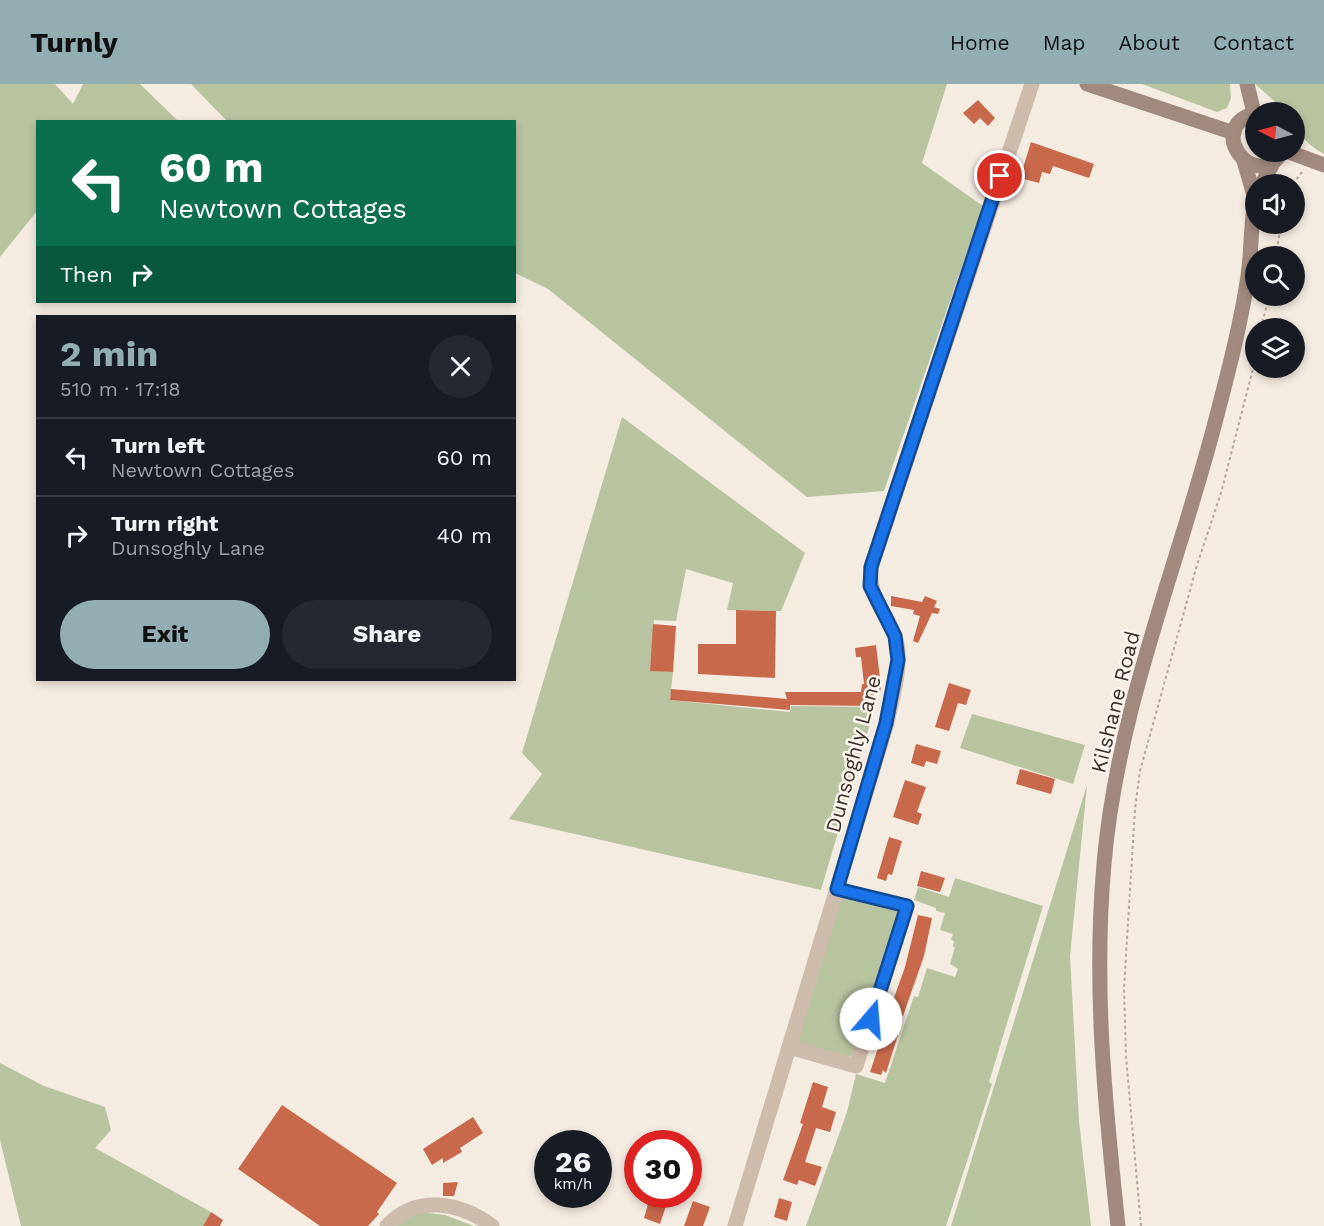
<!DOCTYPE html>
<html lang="en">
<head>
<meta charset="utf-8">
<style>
	body { margin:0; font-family:"Work Sans",sans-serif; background:#242831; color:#f1f3f6; height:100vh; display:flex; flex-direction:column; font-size:22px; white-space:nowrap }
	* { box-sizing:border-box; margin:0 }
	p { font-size:20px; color:#9ea1a6 }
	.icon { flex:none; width:33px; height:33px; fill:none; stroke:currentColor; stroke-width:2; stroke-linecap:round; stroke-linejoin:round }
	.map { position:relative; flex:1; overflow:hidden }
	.sheet { position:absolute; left:36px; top:231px; width:480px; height:366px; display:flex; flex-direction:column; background:#171b24; border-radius:0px; box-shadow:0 3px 9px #0003 }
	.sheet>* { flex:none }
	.guide { position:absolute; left:36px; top:36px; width:480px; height:183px; border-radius:0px; box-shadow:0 3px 9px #0003; background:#0b6e4f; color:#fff; overflow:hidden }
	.needle { width:39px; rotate:276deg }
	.fabs { position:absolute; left:1245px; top:18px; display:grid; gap:12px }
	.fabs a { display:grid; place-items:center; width:60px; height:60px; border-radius:50%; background:#171b24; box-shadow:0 3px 9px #0003; font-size:30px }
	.speed { position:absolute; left:534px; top:1046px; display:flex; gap:12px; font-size:30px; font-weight:700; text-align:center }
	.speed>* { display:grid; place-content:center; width:78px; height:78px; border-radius:50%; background:#171b24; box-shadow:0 3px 9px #0003; line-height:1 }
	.speed small { font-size:15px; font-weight:400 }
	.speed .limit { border:9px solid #d22; background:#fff; color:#111 }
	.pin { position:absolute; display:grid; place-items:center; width:51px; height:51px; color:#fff; margin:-26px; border:3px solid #fff; border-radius:50%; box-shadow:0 2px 6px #0007 }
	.me { position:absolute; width:66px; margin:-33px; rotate:18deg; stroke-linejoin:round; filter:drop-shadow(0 0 4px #0008) }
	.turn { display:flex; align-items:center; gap:21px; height:126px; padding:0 24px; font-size:27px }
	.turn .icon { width:78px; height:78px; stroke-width:2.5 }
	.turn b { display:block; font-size:42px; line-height:51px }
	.then { display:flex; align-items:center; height:57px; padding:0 24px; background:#0003; gap:12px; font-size:22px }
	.round { display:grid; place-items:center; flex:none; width:63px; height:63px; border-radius:32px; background:#242831 }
	.summary { display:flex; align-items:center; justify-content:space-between; height:102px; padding:0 24px }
	h1 { font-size:36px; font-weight:700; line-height:45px; color:#92aeb2 }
	.cta { display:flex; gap:12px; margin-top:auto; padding:12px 24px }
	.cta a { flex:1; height:69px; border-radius:36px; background:#92aeb2; color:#111; font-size:24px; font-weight:700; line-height:69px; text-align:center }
	.cta a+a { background:#242831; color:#f1f3f6 }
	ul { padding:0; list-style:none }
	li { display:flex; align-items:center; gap:18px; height:78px; padding:0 24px; border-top:2px solid #363941 }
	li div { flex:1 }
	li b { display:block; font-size:22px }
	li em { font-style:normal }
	header { display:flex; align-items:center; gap:36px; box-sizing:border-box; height:84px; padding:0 30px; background:#92aeb2; color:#111 }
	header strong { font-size:28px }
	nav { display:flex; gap:33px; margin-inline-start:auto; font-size:21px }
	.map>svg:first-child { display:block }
	.green { fill:#b8c4a0 }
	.building { fill:#c8694b }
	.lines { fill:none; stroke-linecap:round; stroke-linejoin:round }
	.path { stroke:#b9a596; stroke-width:2; stroke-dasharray:3 3; stroke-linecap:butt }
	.street { stroke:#cdbbac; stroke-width:15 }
	.secondary { stroke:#a18a7d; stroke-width:15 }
	.route-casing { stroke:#114b97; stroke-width:15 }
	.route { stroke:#1a73e8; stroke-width:10 }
	.labels { text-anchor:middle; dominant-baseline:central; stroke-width:5; stroke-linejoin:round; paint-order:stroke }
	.street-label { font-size:21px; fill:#3b302b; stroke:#fbf5ee }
</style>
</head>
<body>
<header>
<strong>Turnly</strong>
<nav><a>Home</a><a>Map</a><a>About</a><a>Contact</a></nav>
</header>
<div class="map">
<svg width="1324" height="1142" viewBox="0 0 1324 1142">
	<rect width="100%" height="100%" fill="#f4ebe1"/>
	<g class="green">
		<path d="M 0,0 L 55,0 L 73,20 L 83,0 L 140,0 L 178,37 L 38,38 L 37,127 L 0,173 Z"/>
		<path d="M 191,0 L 947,0 L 922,79 L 983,122 L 884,407 L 807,413 L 548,205 L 515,189 L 514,38 L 227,37 Z"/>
		<path d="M 1142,0 L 1230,0 L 1231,14 L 1227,24 L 1217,28 Z"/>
		<path d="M 1255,0 L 1324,0 L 1324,70 C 1307,60 1294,49 1294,28 L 1287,28 Z"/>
		<path d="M 622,333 L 805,469 L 781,527 L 727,526 L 733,499 L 686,485 L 676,537 L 654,536 L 650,586 L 673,588 L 670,616 L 790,628 L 791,622 L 875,623 L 821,806 L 509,735 L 542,690 L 522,669 Z"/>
		<path d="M 972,630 L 1085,661 L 1073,700 L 960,664 Z"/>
		<path d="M 1087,701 L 1070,872 L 1079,1037 L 1091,1142 L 951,1142 Z"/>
		<path d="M 955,794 L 1043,822 L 989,998 L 992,1000 L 946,1142 L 806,1142 L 847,1028 L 856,990 L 885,999 L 914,912 L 918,913 L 927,884 L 955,893 L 958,885 L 950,880 L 955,863 L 953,863 L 954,857 L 951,856 L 953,850 L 940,846 L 945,829 L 936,827 L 936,824 L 914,816 L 918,803 L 949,813 Z"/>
		<path d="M 840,810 L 901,825 L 854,970 L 849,973 L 793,962 Z"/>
		<path d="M 0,979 L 44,1002 L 105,1023 L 111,1046 L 95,1064 L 211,1128 L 203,1142 L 21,1142 L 0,1056 Z"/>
		<path d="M 419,1128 L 445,1131 L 474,1142 L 392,1142 Z"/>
	</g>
	<g class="building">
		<path d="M 978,16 L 995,34 L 988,42 L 980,34 L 974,40 L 963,29 Z"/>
		<path d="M 1031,58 L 1094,80 L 1089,94 L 1053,82 L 1050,90 L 1042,88 L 1039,99 L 1020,94 Z"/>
		<path d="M 891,512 L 922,518 L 925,512 L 937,517 L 934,523 L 940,525 L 938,530 L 932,529 L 918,559 L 913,557 L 920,532 L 913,530 L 914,526 L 891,522 Z"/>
		<path d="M 736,526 L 776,527 L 775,594 L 698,590 L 698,560 L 736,560 Z"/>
		<path d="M 653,540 L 676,542 L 673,588 L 650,587 Z"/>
		<path d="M 876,561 L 881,602 L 880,609 L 874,608 L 873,622 L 790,621 L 790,626 L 670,616 L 671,605 L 787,615 L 785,608 L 861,608 L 862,600 L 864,600 L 861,573 L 856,573 L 855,564 Z"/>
		<path d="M 949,599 L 971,606 L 966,621 L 958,619 L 949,647 L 935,643 Z"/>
		<path d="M 916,660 L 941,667 L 937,680 L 926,677 L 924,683 L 911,679 Z"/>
		<path d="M 1020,685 L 1055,695 L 1051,710 L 1016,700 Z"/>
		<path d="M 905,696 L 926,703 L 917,728 L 922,730 L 918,741 L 893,733 Z"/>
		<path d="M 889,753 L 902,757 L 892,791 L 888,790 L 886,797 L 877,794 Z"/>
		<path d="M 921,787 L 945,794 L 940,808 L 917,802 Z"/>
		<path d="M 918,831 L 932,834 L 924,872 L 903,932 L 889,928 L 905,883 Z"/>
		<path d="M 884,946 L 898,951 L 886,989 L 883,986 L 881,991 L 870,988 Z"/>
		<path d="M 813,998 L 828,1003 L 822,1023 L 836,1028 L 830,1048 L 816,1044 L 805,1078 L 822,1083 L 815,1102 L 799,1096 L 797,1101 L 783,1096 L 803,1040 L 800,1039 Z"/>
		<path d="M 282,1021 L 397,1099 L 377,1128 L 379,1130 L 368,1142 L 320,1142 L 238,1085 Z"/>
		<path d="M 473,1033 L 483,1049 L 460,1064 L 462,1068 L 443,1079 L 443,1074 L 432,1081 L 423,1065 Z"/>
		<path d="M 458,1098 L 454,1112 L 443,1112 L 443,1099 Z"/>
		<path d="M 651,1110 L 670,1110 L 660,1140 L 644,1134 Z"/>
		<path d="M 779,1114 L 792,1118 L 787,1137 L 774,1133 Z"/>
		<path d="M 693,1117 L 710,1123 L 703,1142 L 684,1142 Z"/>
		<path d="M 211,1128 L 223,1136 L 220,1142 L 203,1142 Z"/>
	</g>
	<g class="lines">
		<g class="path">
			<path d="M 1293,100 L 1302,88"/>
			<path d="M 1276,172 L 1281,140"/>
			<path d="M 1261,244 L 1269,212"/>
			<path d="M 1141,1142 L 1126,973 L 1124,904 L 1135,725 L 1140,687 L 1197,481 L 1221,409 L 1256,273"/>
		</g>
		<g class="street">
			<path d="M 789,963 L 856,982 L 907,822 L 837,805"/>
			<path d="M 387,1142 C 416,1110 460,1118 492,1142"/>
			<path d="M 735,1142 L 887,639 C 892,613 904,578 895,552 C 884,522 869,518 871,483 L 1032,0"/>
		</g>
		<g class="secondary">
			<path d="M 1087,0 L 1234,49"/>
			<path d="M 1247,0 L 1254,29"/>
			<path d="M 1256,29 C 1203,43 1255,111 1282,68"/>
			<path d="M 1289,68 L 1324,81"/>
			<path d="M 1244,77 L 1255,115"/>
			<path d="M 1262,100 L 1274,77"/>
			<path d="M 1118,1142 C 1105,1021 1093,902 1104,780 C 1117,625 1179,480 1217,331 C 1229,285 1241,239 1248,192 C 1252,166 1250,139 1256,113"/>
		</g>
	</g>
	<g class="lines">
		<defs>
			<path id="route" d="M 871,935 L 907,822 L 837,805 L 886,639 L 898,576 L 895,552 L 870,502 L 871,483 L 1000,92"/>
		</defs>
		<use href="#route" class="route-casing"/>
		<use href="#route" class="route"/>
	</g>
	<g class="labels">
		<g class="street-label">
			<text transform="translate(1115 618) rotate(-76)">Kilshane Road</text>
			<text transform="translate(853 670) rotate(-75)">Dunsoghly Lane</text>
		</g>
	</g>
</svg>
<div class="fabs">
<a><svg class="needle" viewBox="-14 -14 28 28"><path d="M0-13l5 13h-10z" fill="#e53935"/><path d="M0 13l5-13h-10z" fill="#9ea1a6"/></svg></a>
<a><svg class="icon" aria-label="sound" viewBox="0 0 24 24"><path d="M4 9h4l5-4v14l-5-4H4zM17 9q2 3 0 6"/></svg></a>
<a><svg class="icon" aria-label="search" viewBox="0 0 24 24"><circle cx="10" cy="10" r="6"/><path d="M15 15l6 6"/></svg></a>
<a><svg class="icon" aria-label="layers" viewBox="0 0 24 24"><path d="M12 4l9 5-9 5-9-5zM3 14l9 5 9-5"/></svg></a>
</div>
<div class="speed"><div>26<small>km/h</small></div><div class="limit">30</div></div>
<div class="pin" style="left:1000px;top:92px;background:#d93025"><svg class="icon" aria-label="arrive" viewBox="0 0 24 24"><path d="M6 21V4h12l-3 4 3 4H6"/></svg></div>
<svg class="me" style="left:871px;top:935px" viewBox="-20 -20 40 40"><circle r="19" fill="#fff"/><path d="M0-13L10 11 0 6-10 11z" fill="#1a73e8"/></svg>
<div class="guide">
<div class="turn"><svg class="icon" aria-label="left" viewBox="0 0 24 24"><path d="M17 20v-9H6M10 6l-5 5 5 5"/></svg><div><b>60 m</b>Newtown Cottages</div></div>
<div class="then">Then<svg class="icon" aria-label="right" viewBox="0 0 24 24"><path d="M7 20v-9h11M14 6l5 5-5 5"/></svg></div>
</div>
<section class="sheet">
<div class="summary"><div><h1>2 min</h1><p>510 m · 17:18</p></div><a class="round"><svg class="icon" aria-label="close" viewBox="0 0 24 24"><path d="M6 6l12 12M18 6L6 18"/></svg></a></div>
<ul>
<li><svg class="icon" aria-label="left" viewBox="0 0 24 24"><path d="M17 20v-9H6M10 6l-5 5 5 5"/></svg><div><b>Turn left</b><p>Newtown Cottages</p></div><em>60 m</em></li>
<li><svg class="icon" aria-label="right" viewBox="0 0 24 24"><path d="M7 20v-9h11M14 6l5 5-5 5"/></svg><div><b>Turn right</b><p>Dunsoghly Lane</p></div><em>40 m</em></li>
</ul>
<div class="cta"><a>Exit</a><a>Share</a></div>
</section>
</div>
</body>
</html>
